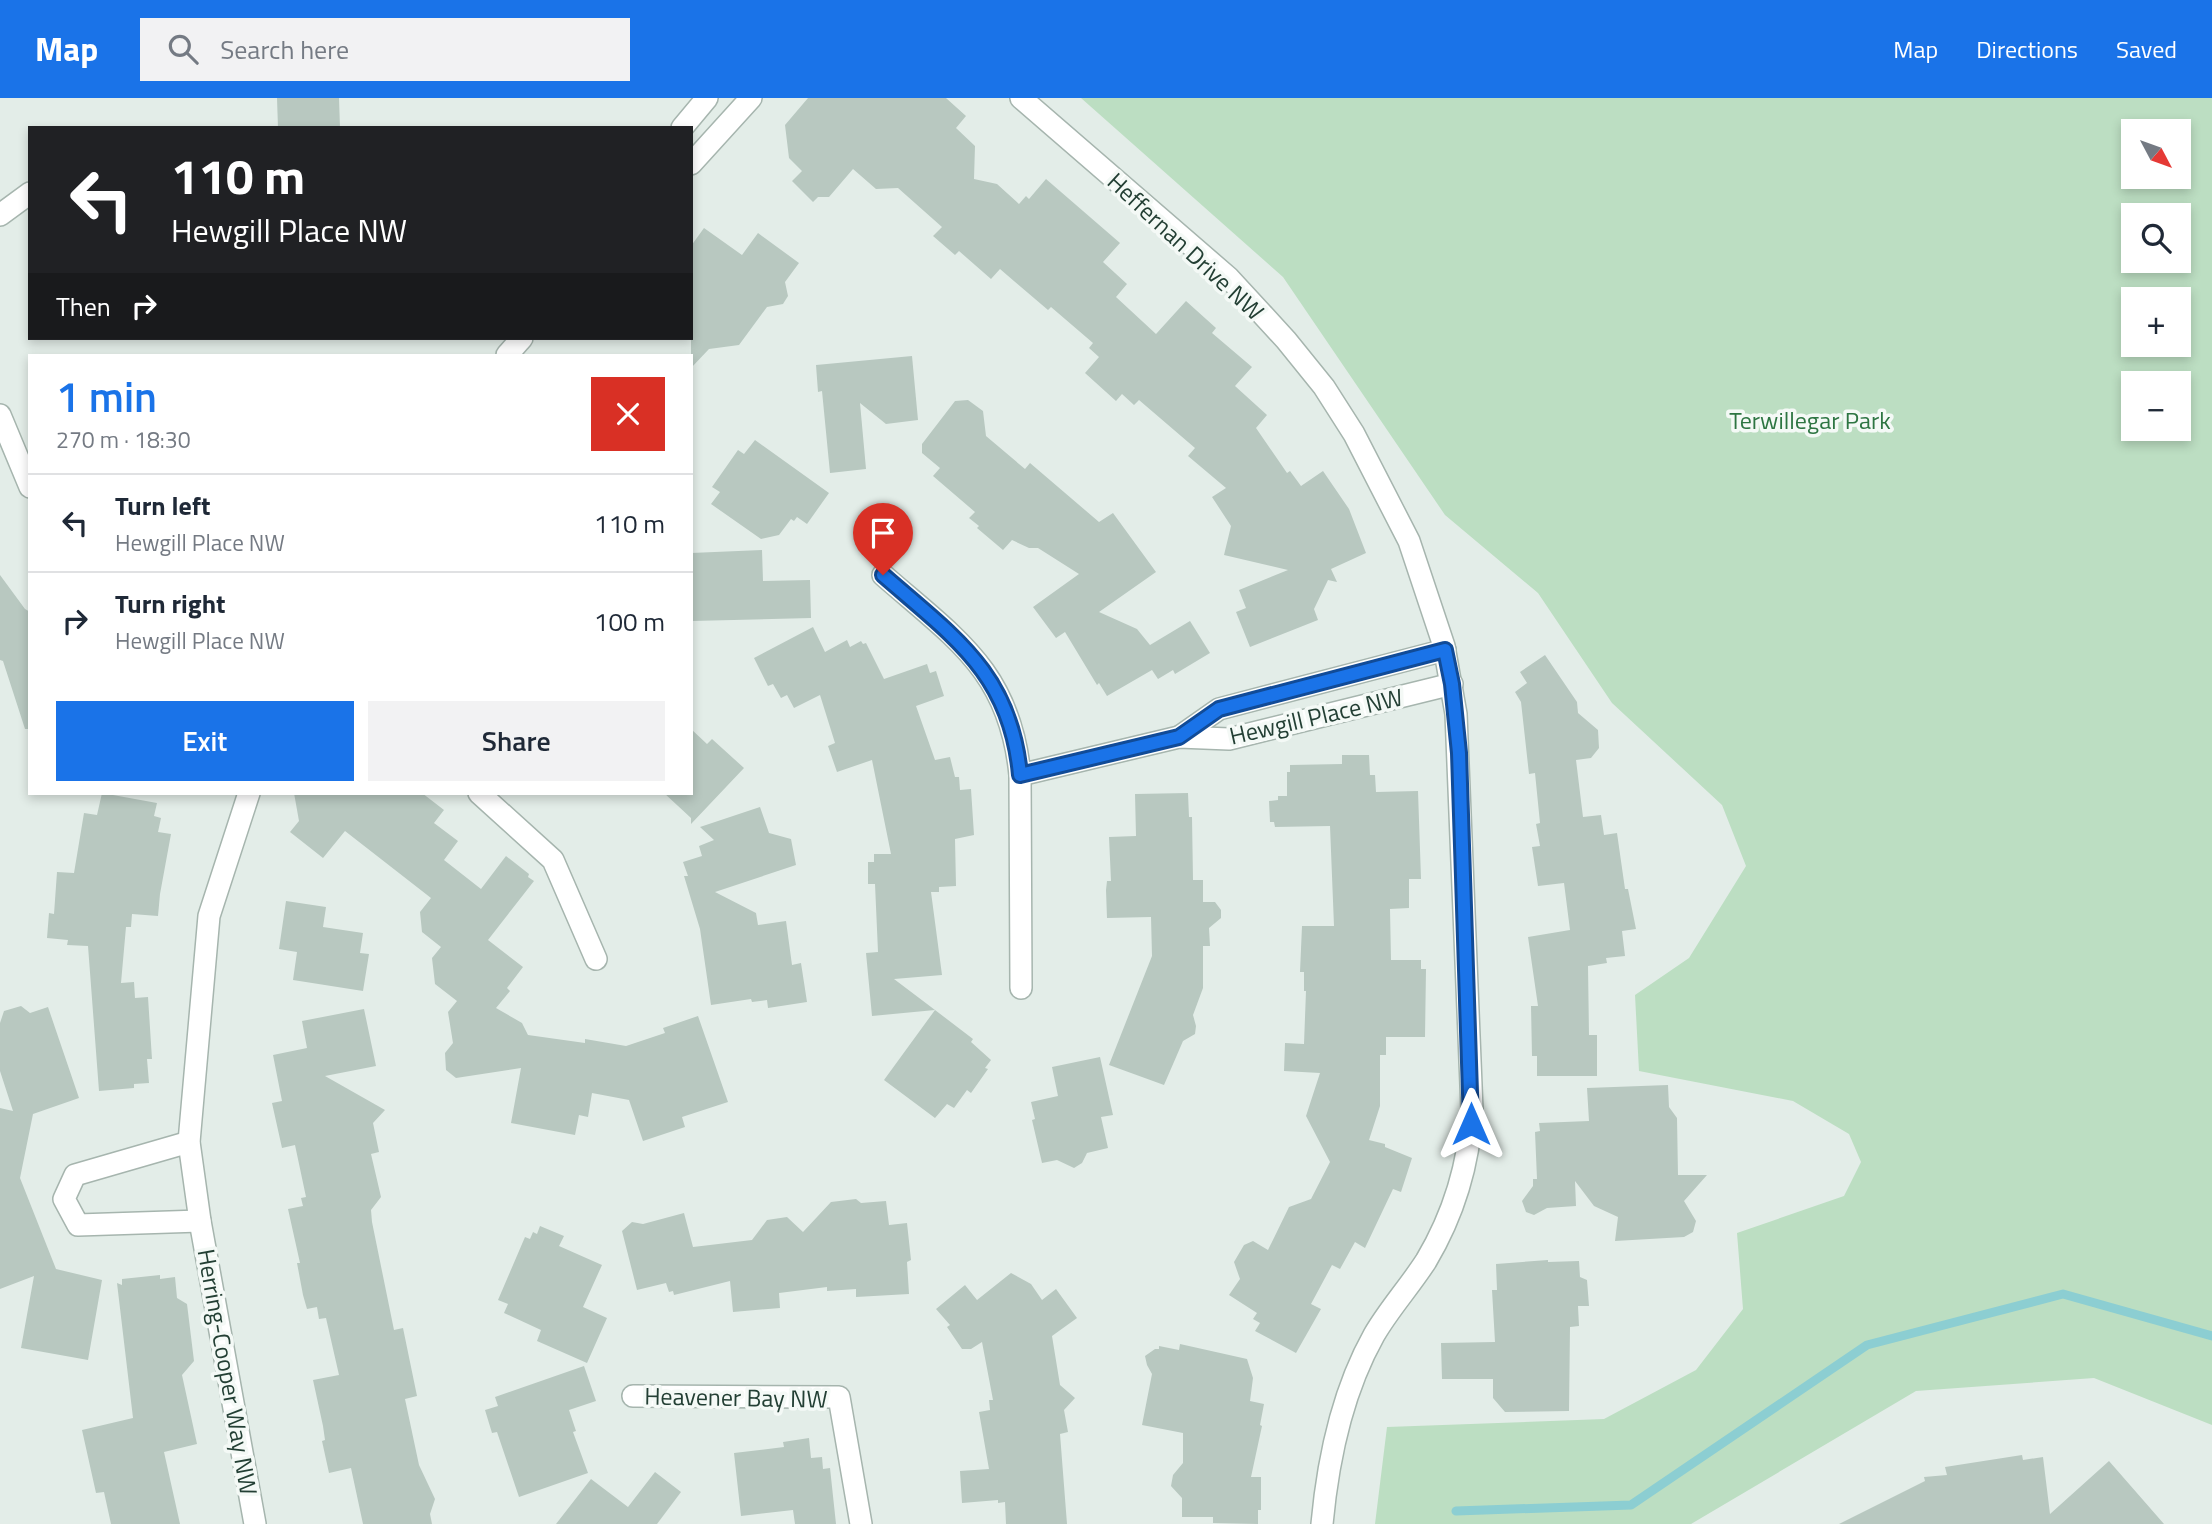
<!DOCTYPE html>
<html lang="en">
<head>
<meta charset="utf-8">
<style>
	body { margin:0; font-family:"Titillium Web",sans-serif; background:#f2f2f3; color:#1f2937; height:100vh; display:flex; flex-direction:column; font-size:26px; white-space:nowrap }
	* { box-sizing:border-box; margin:0 }
	p { font-size:23px; color:#747a83 }
	.icon { flex:none; width:38px; height:38px; fill:none; stroke:currentColor; stroke-width:2; stroke-linecap:round; stroke-linejoin:round }
	.map { position:relative; flex:1; overflow:hidden }
	.panel { position:absolute; left:28px; top:256px; width:665px; height:441px; display:flex; flex-direction:column; background:#fff; border-radius:0px; box-shadow:0 4px 10px #0003 }
	.panel>* { flex:none }
	.guide { position:absolute; left:28px; top:28px; width:665px; height:214px; border-radius:0px; box-shadow:0 4px 10px #0003; background:#202124; color:#fff; overflow:hidden }
	.needle { width:46px; rotate:131deg }
	.controls { position:absolute; left:2121px; top:21px; display:grid; gap:14px }
	.controls a { display:grid; place-items:center; width:70px; height:70px; border-radius:0px; background:#fff; box-shadow:0 4px 10px #0003; font-size:35px }
	.pin { position:absolute; display:grid; place-items:center; width:60px; height:60px; color:#fff; margin:-72px -30px; border-radius:50% 50% 50% 0; rotate:-45deg; box-shadow:0 0 7px #0007 }
	.pin .icon { rotate:45deg }
	.me { position:absolute; width:77px; margin:-38px; rotate:0deg; stroke-linejoin:round; filter:drop-shadow(0 0 5px #0008) }
	.turn { display:flex; align-items:center; gap:24px; height:147px; padding:0 28px; font-size:32px }
	.turn .icon { width:91px; height:91px; stroke-width:2.5 }
	.turn b { display:block; font-size:49px; line-height:60px }
	.then { display:flex; align-items:center; height:66px; padding:0 28px; background:#0003; gap:14px; font-size:26px }
	.round { display:grid; place-items:center; flex:none; width:74px; height:74px; border-radius:0px; background:#f2f2f3 }
	.head { display:flex; align-items:center; justify-content:space-between; height:119px; padding:0 28px }
	h1 { font-size:42px; font-weight:600; line-height:52px; color:#1a73e8 }
	.cta { display:flex; gap:14px; margin-top:auto; padding:14px 28px }
	.cta a { flex:1; height:80px; border-radius:0px; background:#1a73e8; color:#fff; font-size:28px; font-weight:600; line-height:80px; text-align:center }
	.cta a+a { background:#f2f2f3; color:#1f2937 }
	ul { padding:0; list-style:none }
	li { display:flex; align-items:center; gap:21px; height:98px; padding:0 28px; border-top:2px solid #e0e1e3 }
	li div { flex:1 }
	li b { display:block; font-size:26px }
	li em { font-style:normal }
	header { display:flex; align-items:center; gap:42px; box-sizing:border-box; height:98px; padding:0 35px; background:#1a73e8; color:#fff }
	header strong { font-size:33px }
	nav { display:flex; gap:38px; margin-inline-start:auto; font-size:24px }
	.search { width:490px; height:63px; background:#f2f2f3; display:flex; align-items:center; gap:18px; box-sizing:border-box; padding:0 24px; border-radius:0px; color:#747a83; font-size:26px }
	.map>svg:first-child { display:block }
	.green { fill:#bcdec2; fill-rule:evenodd }
	.lines { fill:none; stroke-linecap:round; stroke-linejoin:round }
	.stream { stroke:#8cced2; stroke-width:9 }
	.building { fill:#b8c8c0 }
	.minor-casing { stroke:#a6b5ae; stroke-width:24 }
	.minor { stroke:#fff; stroke-width:21 }
	.route-casing { stroke:#114b97; stroke-width:18 }
	.route { stroke:#1a73e8; stroke-width:12 }
	.labels { text-anchor:middle; dominant-baseline:central; stroke-width:7; stroke-linejoin:round; paint-order:stroke }
	.street-label { font-size:24px; fill:#233f34; stroke:#f4f9f6 }
	.park-label { font-size:24px; fill:#2d7542; stroke:#f4f9f6 }
</style>
</head>
<body>
<header>
<strong>Map</strong>
<div class="search"><svg class="icon" aria-label="search" viewBox="0 0 24 24"><circle cx="10" cy="10" r="6"/><path d="M15 15l6 6"/></svg>Search here</div>
<nav><a>Map</a><a>Directions</a><a>Saved</a></nav>
</header>
<div class="map">
<svg width="2212" height="1426" viewBox="0 0 2212 1426">
	<rect width="100%" height="100%" fill="#e3ede8"/>
	<path class="green" d="M 1081,0 L 2212,0 L 2212,1327 L 2094,1280 L 1916,1293 L 1691,1426 L 1375,1426 L 1387,1329 L 1604,1321 L 1696,1272 L 1743,1211 L 1737,1135 L 1844,1098 L 1861,1064 L 1849,1036 L 1793,1003 L 1639,973 L 1635,897 L 1689,860 L 1746,768 L 1722,707 L 1612,605 L 1538,495 L 1445,417 L 1283,179 ZM 2133,33 L 2179,33 L 2179,79 L 2133,79 ZM 2133,117 L 2179,117 L 2179,163 L 2133,163 ZM 2133,201 L 2179,201 L 2179,247 L 2133,247 ZM 2133,285 L 2179,285 L 2179,331 L 2133,331 Z"/>
	<g class="lines">
		<path class="stream" d="M 1456,1413 L 1631,1407 L 1867,1247 L 2063,1196 L 2212,1238"/>
	</g>
	<g class="building">
		<path d="M 277,0 L 339,0 L 340,30 L 278,30 Z"/>
		<path d="M 808,0 L 946,0 L 966,18 L 956,30 L 975,48 L 974,81 L 997,86 L 1019,106 L 1026,98 L 1029,101 L 1046,81 L 1120,145 L 1103,164 L 1127,186 L 1116,199 L 1156,236 L 1186,203 L 1216,230 L 1212,235 L 1252,269 L 1235,288 L 1267,317 L 1256,330 L 1287,375 L 1290,373 L 1301,388 L 1323,373 L 1349,411 L 1366,455 L 1331,471 L 1337,484 L 1328,482 L 1314,511 L 1318,522 L 1250,549 L 1236,514 L 1246,510 L 1239,492 L 1288,472 L 1224,457 L 1231,428 L 1212,399 L 1226,390 L 1188,358 L 1195,350 L 1139,302 L 1134,307 L 1122,296 L 1116,303 L 1085,275 L 1099,259 L 1089,250 L 1093,245 L 1051,209 L 1048,212 L 1000,171 L 991,181 L 959,153 L 955,157 L 933,138 L 942,129 L 898,90 L 876,91 L 853,71 L 829,99 L 818,99 L 813,104 L 792,83 L 802,73 L 789,60 L 785,27 Z"/>
		<path d="M 704,130 L 742,157 L 758,135 L 799,165 L 785,184 L 788,198 L 783,206 L 767,209 L 739,247 L 709,251 L 691,270 L 691,148 Z"/>
		<path d="M 912,258 L 918,322 L 886,326 L 860,305 L 866,371 L 830,375 L 822,293 L 818,294 L 816,267 Z"/>
		<path d="M 968,302 L 983,313 L 986,338 L 1025,371 L 1030,365 L 1099,424 L 1113,415 L 1156,474 L 1099,514 L 1137,531 L 1150,547 L 1190,523 L 1210,555 L 1175,576 L 1173,572 L 1158,581 L 1152,572 L 1107,598 L 1099,585 L 1097,587 L 1065,534 L 1056,540 L 1033,509 L 1079,476 L 1038,450 L 1029,450 L 1012,442 L 1003,452 L 977,430 L 979,428 L 969,420 L 975,414 L 933,378 L 940,370 L 922,355 L 922,346 L 955,303 Z"/>
		<path d="M 755,342 L 829,395 L 807,426 L 797,419 L 794,423 L 791,421 L 779,437 L 761,441 L 711,406 L 720,394 L 712,389 L 738,352 L 744,356 Z"/>
		<path d="M 762,452 L 763,483 L 810,482 L 811,520 L 692,523 L 691,455 Z"/>
		<path d="M 0,477 L 25,511 L 30,514 L 30,631 L 25,631 L 3,563 L 0,562 Z"/>
		<path d="M 813,529 L 825,554 L 847,542 L 850,549 L 861,543 L 863,546 L 866,545 L 884,581 L 927,566 L 930,575 L 936,573 L 944,598 L 916,608 L 935,662 L 950,659 L 955,679 L 959,679 L 960,692 L 971,691 L 974,737 L 955,741 L 956,788 L 939,789 L 939,794 L 931,794 L 942,877 L 894,881 L 935,912 L 872,918 L 866,855 L 878,854 L 875,786 L 868,786 L 868,764 L 874,764 L 874,756 L 891,756 L 872,662 L 837,674 L 828,648 L 835,645 L 820,597 L 794,610 L 787,597 L 781,600 L 773,586 L 768,588 L 754,560 Z"/>
		<path d="M 1545,557 L 1577,604 L 1578,615 L 1598,632 L 1599,650 L 1591,660 L 1576,662 L 1583,719 L 1601,717 L 1604,737 L 1617,735 L 1625,791 L 1628,791 L 1636,831 L 1622,833 L 1625,858 L 1606,860 L 1607,865 L 1588,868 L 1589,937 L 1597,937 L 1597,978 L 1537,978 L 1537,958 L 1532,958 L 1531,908 L 1538,908 L 1528,839 L 1570,832 L 1564,785 L 1538,788 L 1532,749 L 1540,748 L 1536,726 L 1540,725 L 1535,675 L 1529,676 L 1521,604 L 1515,594 L 1527,585 L 1520,574 Z"/>
		<path d="M 691,631 L 707,646 L 712,641 L 744,670 L 691,726 L 691,720 L 664,695 L 691,695 Z"/>
		<path d="M 1342,657 L 1369,657 L 1370,677 L 1375,677 L 1376,694 L 1418,693 L 1421,781 L 1409,781 L 1409,810 L 1390,811 L 1391,862 L 1421,862 L 1421,871 L 1426,871 L 1425,939 L 1386,939 L 1386,957 L 1380,957 L 1380,1008 L 1369,1042 L 1385,1046 L 1385,1049 L 1412,1060 L 1401,1094 L 1393,1091 L 1365,1150 L 1355,1144 L 1340,1171 L 1332,1167 L 1311,1206 L 1321,1211 L 1296,1255 L 1255,1233 L 1260,1225 L 1253,1221 L 1257,1215 L 1229,1197 L 1240,1181 L 1234,1164 L 1244,1147 L 1253,1143 L 1268,1152 L 1289,1109 L 1311,1101 L 1330,1064 L 1306,1018 L 1320,975 L 1284,973 L 1285,945 L 1304,946 L 1306,893 L 1304,893 L 1304,874 L 1300,874 L 1302,828 L 1334,828 L 1330,728 L 1275,729 L 1274,724 L 1270,724 L 1269,703 L 1278,702 L 1278,698 L 1287,698 L 1287,674 L 1290,674 L 1290,667 L 1342,666 Z"/>
		<path d="M 102,695 L 157,705 L 154,718 L 161,720 L 158,734 L 171,736 L 160,796 L 158,818 L 132,816 L 131,829 L 126,829 L 121,885 L 134,884 L 135,900 L 148,899 L 152,961 L 147,961 L 149,985 L 134,986 L 134,990 L 99,993 L 88,848 L 67,847 L 68,842 L 47,840 L 49,815 L 54,816 L 57,774 L 74,775 L 84,715 L 97,717 Z"/>
		<path d="M 294,695 L 422,695 L 444,712 L 434,725 L 458,743 L 444,762 L 481,791 L 506,758 L 529,776 L 528,779 L 534,783 L 488,842 L 523,869 L 507,890 L 510,893 L 496,910 L 522,925 L 528,937 L 585,945 L 585,941 L 626,948 L 665,935 L 663,930 L 698,918 L 728,1004 L 682,1019 L 685,1029 L 643,1043 L 629,1002 L 592,995 L 588,1019 L 579,1017 L 575,1037 L 511,1025 L 521,970 L 456,980 L 446,972 L 445,955 L 453,945 L 448,914 L 457,903 L 435,886 L 432,860 L 441,849 L 422,834 L 420,814 L 431,800 L 345,733 L 323,760 L 290,734 L 299,723 Z"/>
		<path d="M 1188,695 L 1189,719 L 1192,719 L 1193,782 L 1203,782 L 1203,804 L 1215,804 L 1221,812 L 1221,820 L 1209,830 L 1210,848 L 1203,848 L 1203,890 L 1193,917 L 1196,928 L 1195,936 L 1183,943 L 1164,987 L 1109,967 L 1152,858 L 1151,819 L 1107,820 L 1106,792 L 1107,783 L 1111,783 L 1109,739 L 1136,738 L 1135,696 Z"/>
		<path d="M 760,709 L 769,735 L 791,741 L 796,767 L 715,794 L 756,815 L 758,827 L 786,823 L 792,867 L 801,865 L 807,904 L 768,910 L 767,902 L 752,904 L 751,901 L 711,907 L 700,831 L 684,778 L 688,778 L 683,764 L 702,758 L 699,748 L 714,742 L 700,729 Z"/>
		<path d="M 286,803 L 326,809 L 323,829 L 363,835 L 360,855 L 369,856 L 363,893 L 293,882 L 297,854 L 279,851 Z"/>
		<path d="M 21,908 L 30,915 L 48,909 L 79,1000 L 33,1016 L 20,1080 L 56,1171 L 102,1182 L 88,1262 L 21,1250 L 34,1178 L 0,1191 L 0,1010 L 13,1013 L 0,973 L 0,925 L 4,913 Z"/>
		<path d="M 364,911 L 376,968 L 325,978 L 385,1012 L 373,1025 L 379,1054 L 371,1056 L 381,1099 L 371,1112 L 372,1124 L 394,1232 L 403,1230 L 417,1298 L 405,1301 L 419,1367 L 435,1401 L 430,1416 L 432,1426 L 363,1426 L 351,1370 L 329,1375 L 322,1343 L 325,1342 L 323,1328 L 313,1282 L 339,1277 L 326,1220 L 319,1221 L 317,1209 L 307,1211 L 303,1197 L 297,1165 L 300,1165 L 288,1111 L 303,1108 L 301,1100 L 306,1099 L 295,1047 L 282,1050 L 272,1005 L 282,1003 L 273,957 L 307,950 L 302,923 Z"/>
		<path d="M 935,912 L 973,941 L 971,944 L 991,962 L 985,970 L 988,971 L 971,995 L 967,992 L 954,1010 L 947,1006 L 935,1020 L 884,982 Z"/>
		<path d="M 1100,959 L 1113,1017 L 1101,1019 L 1108,1050 L 1087,1055 L 1082,1065 L 1074,1070 L 1057,1062 L 1042,1065 L 1032,1022 L 1035,1021 L 1031,1004 L 1058,998 L 1052,969 Z"/>
		<path d="M 1668,987 L 1669,1009 L 1677,1020 L 1678,1077 L 1707,1077 L 1684,1103 L 1696,1123 L 1693,1134 L 1684,1139 L 1615,1143 L 1618,1119 L 1594,1108 L 1575,1083 L 1576,1108 L 1547,1110 L 1534,1117 L 1526,1114 L 1522,1103 L 1533,1088 L 1533,1081 L 1537,1081 L 1535,1034 L 1540,1033 L 1539,1025 L 1589,1023 L 1587,990 Z"/>
		<path d="M 856,1101 L 861,1105 L 886,1103 L 889,1127 L 907,1125 L 911,1162 L 907,1164 L 909,1196 L 856,1199 L 856,1191 L 827,1193 L 827,1189 L 779,1195 L 780,1210 L 733,1214 L 730,1183 L 674,1197 L 673,1193 L 669,1194 L 666,1185 L 637,1192 L 622,1133 L 632,1124 L 643,1126 L 684,1115 L 693,1149 L 752,1142 L 767,1122 L 787,1119 L 803,1134 L 831,1104 Z"/>
		<path d="M 540,1128 L 564,1138 L 559,1148 L 602,1167 L 583,1209 L 607,1220 L 587,1265 L 537,1243 L 541,1232 L 504,1215 L 508,1206 L 498,1202 L 525,1139 L 530,1141 L 533,1134 L 537,1136 Z"/>
		<path d="M 1548,1162 L 1548,1164 L 1579,1163 L 1580,1179 L 1587,1182 L 1589,1208 L 1578,1208 L 1579,1228 L 1570,1229 L 1569,1313 L 1505,1314 L 1493,1300 L 1493,1281 L 1442,1281 L 1441,1245 L 1495,1244 L 1492,1192 L 1497,1192 L 1496,1166 Z"/>
		<path d="M 1011,1175 L 1031,1186 L 1042,1202 L 1056,1191 L 1077,1220 L 1052,1238 L 1060,1287 L 1075,1300 L 1064,1312 L 1068,1334 L 1060,1336 L 1067,1426 L 1006,1426 L 1005,1404 L 998,1405 L 998,1402 L 962,1405 L 960,1373 L 989,1371 L 979,1314 L 990,1312 L 989,1302 L 993,1302 L 982,1244 L 971,1251 L 962,1251 L 947,1229 L 950,1227 L 936,1211 L 965,1187 L 977,1202 Z"/>
		<path d="M 160,1177 L 160,1181 L 175,1179 L 177,1200 L 187,1206 L 194,1263 L 182,1277 L 197,1346 L 164,1354 L 180,1426 L 111,1426 L 104,1394 L 96,1395 L 82,1332 L 133,1320 L 117,1185 L 122,1187 L 122,1181 Z"/>
		<path d="M 1180,1246 L 1247,1261 L 1253,1280 L 1250,1303 L 1264,1306 L 1260,1327 L 1262,1328 L 1251,1379 L 1261,1379 L 1261,1412 L 1258,1412 L 1258,1426 L 1213,1425 L 1213,1419 L 1182,1419 L 1182,1400 L 1171,1388 L 1173,1377 L 1183,1365 L 1183,1335 L 1142,1327 L 1152,1276 L 1147,1267 L 1145,1258 L 1155,1251 L 1159,1251 L 1159,1248 L 1179,1252 Z"/>
		<path d="M 584,1268 L 596,1303 L 569,1312 L 576,1333 L 573,1334 L 588,1375 L 519,1399 L 497,1334 L 492,1335 L 485,1312 L 498,1308 L 495,1299 Z"/>
		<path d="M 809,1340 L 811,1360 L 822,1359 L 823,1371 L 830,1370 L 836,1426 L 795,1426 L 793,1412 L 741,1418 L 734,1355 L 784,1349 L 783,1344 Z"/>
		<path d="M 2022,1357 L 2023,1362 L 2043,1359 L 2050,1416 L 2109,1363 L 2164,1426 L 1839,1426 L 1925,1383 L 1924,1379 L 1947,1377 L 1945,1369 Z"/>
		<path d="M 655,1374 L 681,1394 L 657,1426 L 556,1426 L 591,1381 L 628,1409 Z"/>
	</g>
	<g class="lines">
		<defs>
			<g id="minor">
				<path d="M 1021,0 L 1229,180 L 1286,242 L 1324,289 L 1354,336 L 1409,443 L 1444,548 L 1456,616 L 1472,1012 C 1469,1066 1454,1116 1426,1163 C 1410,1188 1389,1211 1374,1237 C 1342,1294 1328,1361 1322,1426"/>
				<path d="M 682,30 L 707,0"/>
				<path d="M 691,66 L 751,0"/>
				<path d="M 0,117 L 30,95"/>
				<path d="M 507,257 L 522,240"/>
				<path d="M 0,317 L 30,389"/>
				<path d="M 883,477 C 956,541 1010,573 1020,677 L 1021,890"/>
				<path d="M 1179,639 L 1219,611 L 1445,552"/>
				<path d="M 1020,677 L 1179,639 L 1229,641 L 1452,586"/>
				<path d="M 249,695 L 209,818 L 189,1044 L 200,1123 L 255,1426"/>
				<path d="M 479,695 L 553,762 L 596,861"/>
				<path d="M 189,1044 L 75,1077 L 64,1101 L 78,1127 L 200,1123"/>
				<path d="M 633,1298 L 839,1299 L 861,1426"/>
			</g>
		</defs>
		<use href="#minor" class="minor-casing"/>
		<use href="#minor" class="minor"/>
	</g>
	<g class="lines">
		<defs>
			<path id="route" d="M 883,477 C 954,539 1011,576 1020,677 L 1179,639 L 1219,611 L 1445,552 L 1452,586 L 1459,655 L 1471,1026"/>
		</defs>
		<use href="#route" class="route-casing"/>
		<use href="#route" class="route"/>
	</g>
	<g class="labels">
		<g class="street-label">
			<text transform="translate(1186 148) rotate(43)">Heffernan Drive NW</text>
			<text transform="translate(1316 618) rotate(-13)">Hewgill Place NW</text>
			<text transform="translate(228 1274) rotate(80)">Herring-Cooper Way NW</text>
			<text transform="translate(736 1299) rotate(1)">Heavener Bay NW</text>
		</g>
		<g class="park-label">
			<text x="1810" y="322">Terwillegar Park</text>
		</g>
	</g>
</svg>
<div class="controls">
<a><svg class="needle" viewBox="-14 -14 28 28"><path d="M0-13l5 13h-10z" fill="#e53935"/><path d="M0 13l5-13h-10z" fill="#747a83"/></svg></a>
<a><svg class="icon" aria-label="search" viewBox="0 0 24 24"><circle cx="10" cy="10" r="6"/><path d="M15 15l6 6"/></svg></a>
<a>+</a>
<a>−</a>
</div>
<div class="pin" style="left:883px;top:477px;background:#d93025"><svg class="icon" aria-label="arrive" viewBox="0 0 24 24"><path d="M6 21V4h12l-3 4 3 4H6"/></svg></div>
<svg class="me" style="left:1471px;top:1026px" viewBox="-20 -20 40 40"><path d="M0-17L14 15 0 8-14 15z" fill="#1a73e8" stroke="#fff" stroke-width="4"/></svg>
<div class="guide">
<div class="turn"><svg class="icon" aria-label="left" viewBox="0 0 24 24"><path d="M17 20v-9H6M10 6l-5 5 5 5"/></svg><div><b>110 m</b>Hewgill Place NW</div></div>
<div class="then">Then<svg class="icon" aria-label="right" viewBox="0 0 24 24"><path d="M7 20v-9h11M14 6l5 5-5 5"/></svg></div>
</div>
<section class="panel">
<div class="head"><div><h1>1 min</h1><p>270 m · 18:30</p></div><a class="round" style="background:#d93025;color:#fff"><svg class="icon" aria-label="close" viewBox="0 0 24 24"><path d="M6 6l12 12M18 6L6 18"/></svg></a></div>
<ul>
<li><svg class="icon" aria-label="left" viewBox="0 0 24 24"><path d="M17 20v-9H6M10 6l-5 5 5 5"/></svg><div><b>Turn left</b><p>Hewgill Place NW</p></div><em>110 m</em></li>
<li><svg class="icon" aria-label="right" viewBox="0 0 24 24"><path d="M7 20v-9h11M14 6l5 5-5 5"/></svg><div><b>Turn right</b><p>Hewgill Place NW</p></div><em>100 m</em></li>
</ul>
<div class="cta"><a>Exit</a><a>Share</a></div>
</section>
</div>
</body>
</html>
